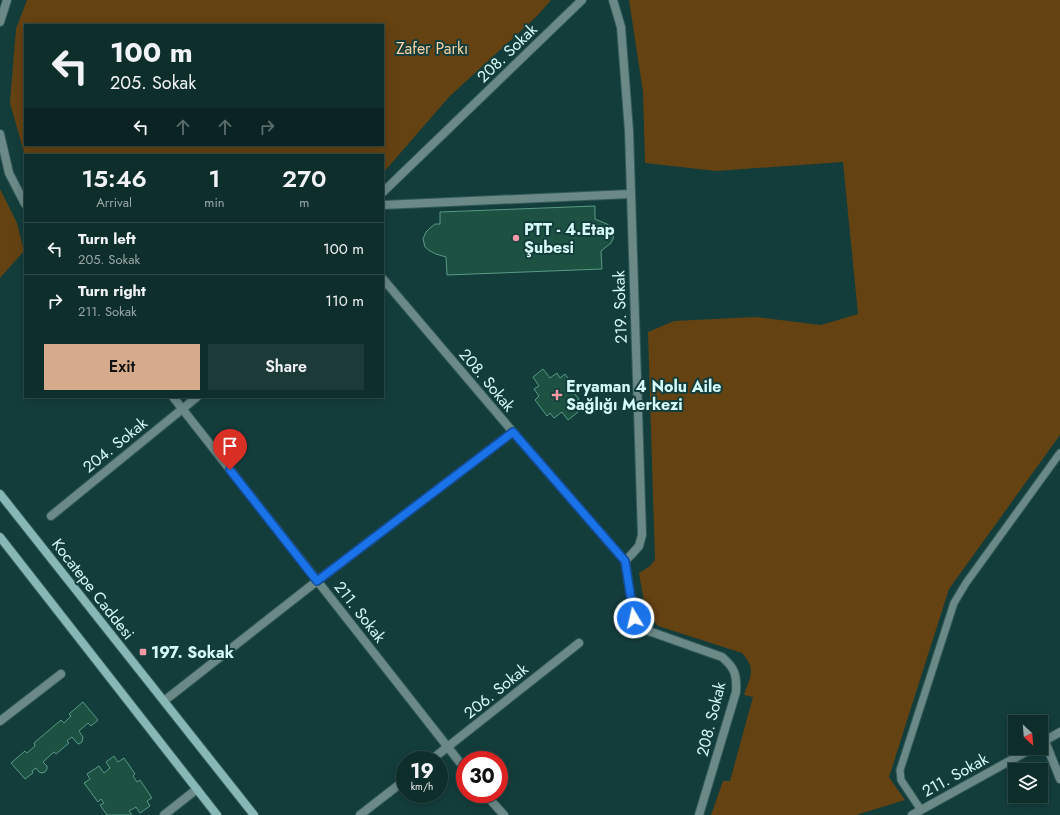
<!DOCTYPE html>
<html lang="en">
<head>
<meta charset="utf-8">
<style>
	body { margin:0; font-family:Jost,sans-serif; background:#1c3a38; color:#f1f3f6; height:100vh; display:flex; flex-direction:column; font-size:15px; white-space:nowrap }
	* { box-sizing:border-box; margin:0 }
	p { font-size:13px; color:#9ba8a9 }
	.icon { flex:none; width:22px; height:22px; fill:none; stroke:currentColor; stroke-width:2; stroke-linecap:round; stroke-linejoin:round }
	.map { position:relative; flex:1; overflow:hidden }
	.drawer { position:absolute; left:24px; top:154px; width:360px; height:244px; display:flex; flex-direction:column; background:#0e2e2c; border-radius:0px; box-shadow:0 2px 10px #0003,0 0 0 1px #2e4a48 }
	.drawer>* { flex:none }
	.hud { position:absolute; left:24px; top:24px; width:360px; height:122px; border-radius:0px; box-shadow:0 2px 10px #0003,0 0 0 1px #2e4a48; background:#0e2e2c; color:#f1f3f6; overflow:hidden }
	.needle { width:26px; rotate:154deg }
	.tools { position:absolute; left:1008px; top:715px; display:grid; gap:8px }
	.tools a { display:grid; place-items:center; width:40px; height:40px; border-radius:0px; background:#0e2e2c; box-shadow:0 2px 10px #0003,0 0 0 1px #2e4a48; font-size:20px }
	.speed { position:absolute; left:396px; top:751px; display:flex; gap:8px; font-size:20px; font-weight:700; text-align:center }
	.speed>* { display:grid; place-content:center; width:52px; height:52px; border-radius:50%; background:#0e2e2c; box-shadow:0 2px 10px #0003,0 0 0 1px #2e4a48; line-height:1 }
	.speed small { font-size:10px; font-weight:400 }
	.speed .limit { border:6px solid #d22; background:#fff; color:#111 }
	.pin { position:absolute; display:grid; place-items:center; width:34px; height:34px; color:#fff; margin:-41px -17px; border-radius:50% 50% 50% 0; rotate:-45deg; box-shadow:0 0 4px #0007 }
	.pin .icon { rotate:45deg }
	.me { position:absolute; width:44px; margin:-22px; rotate:351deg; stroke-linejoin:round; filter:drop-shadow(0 0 3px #0008) }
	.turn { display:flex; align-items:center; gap:14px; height:84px; padding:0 20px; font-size:18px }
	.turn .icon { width:52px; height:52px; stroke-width:2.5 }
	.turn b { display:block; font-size:28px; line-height:34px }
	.lanes { display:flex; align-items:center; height:38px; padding:0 20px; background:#0003; justify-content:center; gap:20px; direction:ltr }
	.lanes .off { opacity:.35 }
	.eta { display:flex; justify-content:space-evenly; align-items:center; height:68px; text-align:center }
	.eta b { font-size:24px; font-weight:600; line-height:28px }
	.button { display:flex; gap:8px; margin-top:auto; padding:8px 20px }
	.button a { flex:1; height:46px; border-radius:0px; background:#d6ab8b; color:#111; font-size:16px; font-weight:600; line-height:46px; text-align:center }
	.button a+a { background:#1c3a38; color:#f1f3f6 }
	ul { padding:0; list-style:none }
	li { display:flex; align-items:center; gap:12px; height:52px; padding:0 20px; border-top:1px solid #2e4a48 }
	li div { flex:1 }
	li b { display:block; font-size:15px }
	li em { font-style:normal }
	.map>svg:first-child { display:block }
	.green { fill:#644212; fill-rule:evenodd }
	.building { fill:#1d5243; stroke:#589a85 }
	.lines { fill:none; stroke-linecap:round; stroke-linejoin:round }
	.service-casing { stroke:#325b59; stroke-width:9 }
	.pedestrian-casing { stroke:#325b59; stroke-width:10 }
	.minor-casing { stroke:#325b59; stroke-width:10 }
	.secondary-casing { stroke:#325b59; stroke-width:10 }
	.service { stroke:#6b8987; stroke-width:7 }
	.pedestrian { stroke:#6b8987; stroke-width:8 }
	.minor { stroke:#6b8987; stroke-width:8 }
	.secondary { stroke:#87b8b5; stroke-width:8 }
	.route-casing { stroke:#114b97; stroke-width:10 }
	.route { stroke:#1a73e8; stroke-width:7 }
	.poi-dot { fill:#f49aa6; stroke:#133d3b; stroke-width:1.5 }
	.labels { text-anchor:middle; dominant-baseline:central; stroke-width:4; stroke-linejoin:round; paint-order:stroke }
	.park-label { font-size:16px; fill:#f8d1a3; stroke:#133d3b }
	.street-label { font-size:16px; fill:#d6faf8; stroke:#133d3b }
	.poi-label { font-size:16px; font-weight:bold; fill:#d6faf8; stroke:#133d3b; text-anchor:start }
</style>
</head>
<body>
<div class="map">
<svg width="1060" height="815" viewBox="0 0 1060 815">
	<rect width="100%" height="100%" fill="#133d3b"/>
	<g class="green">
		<path d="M 27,0 L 551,0 L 538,15 L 449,97 L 383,173 L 383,155 L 25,155 L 25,156 L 10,103 L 16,29 ZM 25,25 L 383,25 L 383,145 L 25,145 Z"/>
		<path d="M 629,0 L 1060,0 L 1060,435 L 949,589 L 889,777 L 905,800 L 856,815 L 711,815 L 723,781 L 730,781 L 753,697 L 744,695 C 750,676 757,670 742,653 L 658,626 L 646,613 L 639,573 L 650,566 L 655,560 L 648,332 L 674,321 L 755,317 L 821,325 L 858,314 L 843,162 L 716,171 L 645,163 L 643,92 Z"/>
		<path d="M 0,189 L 17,223 L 24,251 L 0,278 Z"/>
	</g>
	<g class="building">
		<path d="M 595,206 L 595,219 L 607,224 L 612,228 L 614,233 L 613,239 L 611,243 L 601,251 L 602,269 L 447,275 L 446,257 L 436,254 L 430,251 L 425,247 L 423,239 L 426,232 L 430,228 L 435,224 L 440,224 L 440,212 Z"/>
		<path d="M 543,369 L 550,378 L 557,373 L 560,378 L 565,374 L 577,390 L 574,393 L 579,399 L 572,404 L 578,412 L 568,420 L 562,412 L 554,418 L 550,413 L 547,416 L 535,400 L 539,396 L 534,389 L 539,386 L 533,377 Z"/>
		<path d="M 83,702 L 98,720 L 91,726 L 88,723 L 79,731 L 83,737 L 82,742 L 79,744 L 77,743 L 72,737 L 67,741 L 69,743 L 56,754 L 54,752 L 43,762 L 47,766 L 47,769 L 45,772 L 42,773 L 39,772 L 36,768 L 32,771 L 33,773 L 25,779 L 11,763 L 25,751 L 27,753 L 35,746 L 34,743 L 61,720 L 64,723 L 71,716 L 69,714 Z"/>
		<path d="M 114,756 L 118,762 L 124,758 L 135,774 L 133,776 L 137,782 L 140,780 L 152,798 L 147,801 L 150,806 L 140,813 L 136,807 L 129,811 L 132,815 L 107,815 L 100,805 L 104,803 L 101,799 L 98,802 L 84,783 L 90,779 L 87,774 L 99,766 L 104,773 L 110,768 L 106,762 Z"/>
	</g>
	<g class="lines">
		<defs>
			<path id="service" d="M 921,810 L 901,780 L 900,770 L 954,603 L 966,583 L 1060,453"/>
			<path id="pedestrian" d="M 164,815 L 197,789"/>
			<g id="minor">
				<path d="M 613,0 L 621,27 L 629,131 L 642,535 L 639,546 L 632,554 L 625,561"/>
				<path d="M 0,22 L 7,0"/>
				<path d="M 0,134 L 9,173 L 25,204"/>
				<path d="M 383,192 L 582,0"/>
				<path d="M 383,205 L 630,194"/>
				<path d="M 383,279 L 513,432 L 625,561 L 634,618 L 637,624 L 643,629 L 722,657 C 735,668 737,675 736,692 L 699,815"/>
				<path d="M 173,397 L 465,769"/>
				<path d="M 51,516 L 197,397"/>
				<path d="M 164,701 L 317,581 L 513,432"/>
				<path d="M 0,721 L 61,674"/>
				<path d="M 1045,741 L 1060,779"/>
				<path d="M 1041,743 L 1060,732"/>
				<path d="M 431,760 L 579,643"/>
				<path d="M 485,794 L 504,815"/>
				<path d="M 360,815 L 405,780"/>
				<path d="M 912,815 L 1033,748"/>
			</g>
			<g id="secondary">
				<path d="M 0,494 L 254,815"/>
				<path d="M 0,537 L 217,815"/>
			</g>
		</defs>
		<use href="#service" class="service-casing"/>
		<use href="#pedestrian" class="pedestrian-casing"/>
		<use href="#minor" class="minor-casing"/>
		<use href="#secondary" class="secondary-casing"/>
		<use href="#service" class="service"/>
		<use href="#pedestrian" class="pedestrian"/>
		<use href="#minor" class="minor"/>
		<use href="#secondary" class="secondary"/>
	</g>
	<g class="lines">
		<defs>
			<path id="route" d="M 230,470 L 317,581 L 513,432 L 625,561 L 634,618"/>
		</defs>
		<use href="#route" class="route-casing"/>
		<use href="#route" class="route"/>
	</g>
	<g class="poi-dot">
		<circle cx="516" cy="238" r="4"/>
		<path d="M555 389h4v4h4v4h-4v4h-4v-4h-4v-4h4z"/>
		<rect x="139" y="648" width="8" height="8" rx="2"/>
	</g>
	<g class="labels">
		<g class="park-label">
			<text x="432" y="48">Zafer Parkı</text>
		</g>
		<g class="street-label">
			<text transform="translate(507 53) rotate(-44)">208. Sokak</text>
			<text transform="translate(620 307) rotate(-92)">219. Sokak</text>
			<text transform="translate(487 380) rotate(50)">208. Sokak</text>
			<text transform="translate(115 445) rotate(-39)">204. Sokak</text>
			<text transform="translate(93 589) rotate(52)">Kocatepe Caddesi</text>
			<text transform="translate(360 612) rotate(52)">211. Sokak</text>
			<text transform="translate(496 691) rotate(-39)">206. Sokak</text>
			<text transform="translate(711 719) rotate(-76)">208. Sokak</text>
			<text transform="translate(955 775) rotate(-29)">211. Sokak</text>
		</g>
		<g class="poi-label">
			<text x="524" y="229">PTT - 4.Etap<tspan x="524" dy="18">Şubesi</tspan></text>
			<text x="566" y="386">Eryaman 4 Nolu Aile<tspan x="566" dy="18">Sağlığı Merkezi</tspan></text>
			<text x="151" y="652">197. Sokak</text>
		</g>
	</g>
</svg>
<div class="tools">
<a><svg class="needle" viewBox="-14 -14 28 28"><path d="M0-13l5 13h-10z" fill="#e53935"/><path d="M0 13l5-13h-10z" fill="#9ba8a9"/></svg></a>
<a><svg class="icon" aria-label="layers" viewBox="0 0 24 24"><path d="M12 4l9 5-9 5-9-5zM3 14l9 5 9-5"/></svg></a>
</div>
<div class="speed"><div>19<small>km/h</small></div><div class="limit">30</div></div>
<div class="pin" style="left:230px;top:470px;background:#d93025"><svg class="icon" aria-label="arrive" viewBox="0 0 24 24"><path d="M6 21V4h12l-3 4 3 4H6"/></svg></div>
<svg class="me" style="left:634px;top:618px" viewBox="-20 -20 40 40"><circle r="17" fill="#1a73e8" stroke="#fff" stroke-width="3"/><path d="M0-11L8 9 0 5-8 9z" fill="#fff"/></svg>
<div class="hud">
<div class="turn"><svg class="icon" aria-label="left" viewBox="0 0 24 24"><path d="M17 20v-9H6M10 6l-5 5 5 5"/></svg><div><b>100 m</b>205. Sokak</div></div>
<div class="lanes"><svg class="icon" aria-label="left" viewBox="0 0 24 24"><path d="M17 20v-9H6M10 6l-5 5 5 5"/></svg><svg class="icon off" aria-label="ahead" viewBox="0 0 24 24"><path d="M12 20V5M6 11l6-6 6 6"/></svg><svg class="icon off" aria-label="ahead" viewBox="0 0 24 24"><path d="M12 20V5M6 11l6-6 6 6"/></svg><svg class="icon off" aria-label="right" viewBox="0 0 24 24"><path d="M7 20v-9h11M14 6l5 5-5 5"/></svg></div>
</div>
<section class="drawer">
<div class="eta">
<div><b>15:46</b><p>Arrival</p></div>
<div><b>1</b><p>min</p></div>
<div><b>270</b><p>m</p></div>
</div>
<ul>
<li><svg class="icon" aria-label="left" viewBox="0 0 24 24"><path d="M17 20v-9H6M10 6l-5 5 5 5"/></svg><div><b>Turn left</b><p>205. Sokak</p></div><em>100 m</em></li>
<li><svg class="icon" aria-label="right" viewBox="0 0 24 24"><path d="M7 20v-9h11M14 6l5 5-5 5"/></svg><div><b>Turn right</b><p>211. Sokak</p></div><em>110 m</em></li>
</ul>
<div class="button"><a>Exit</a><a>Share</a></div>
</section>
</div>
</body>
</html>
